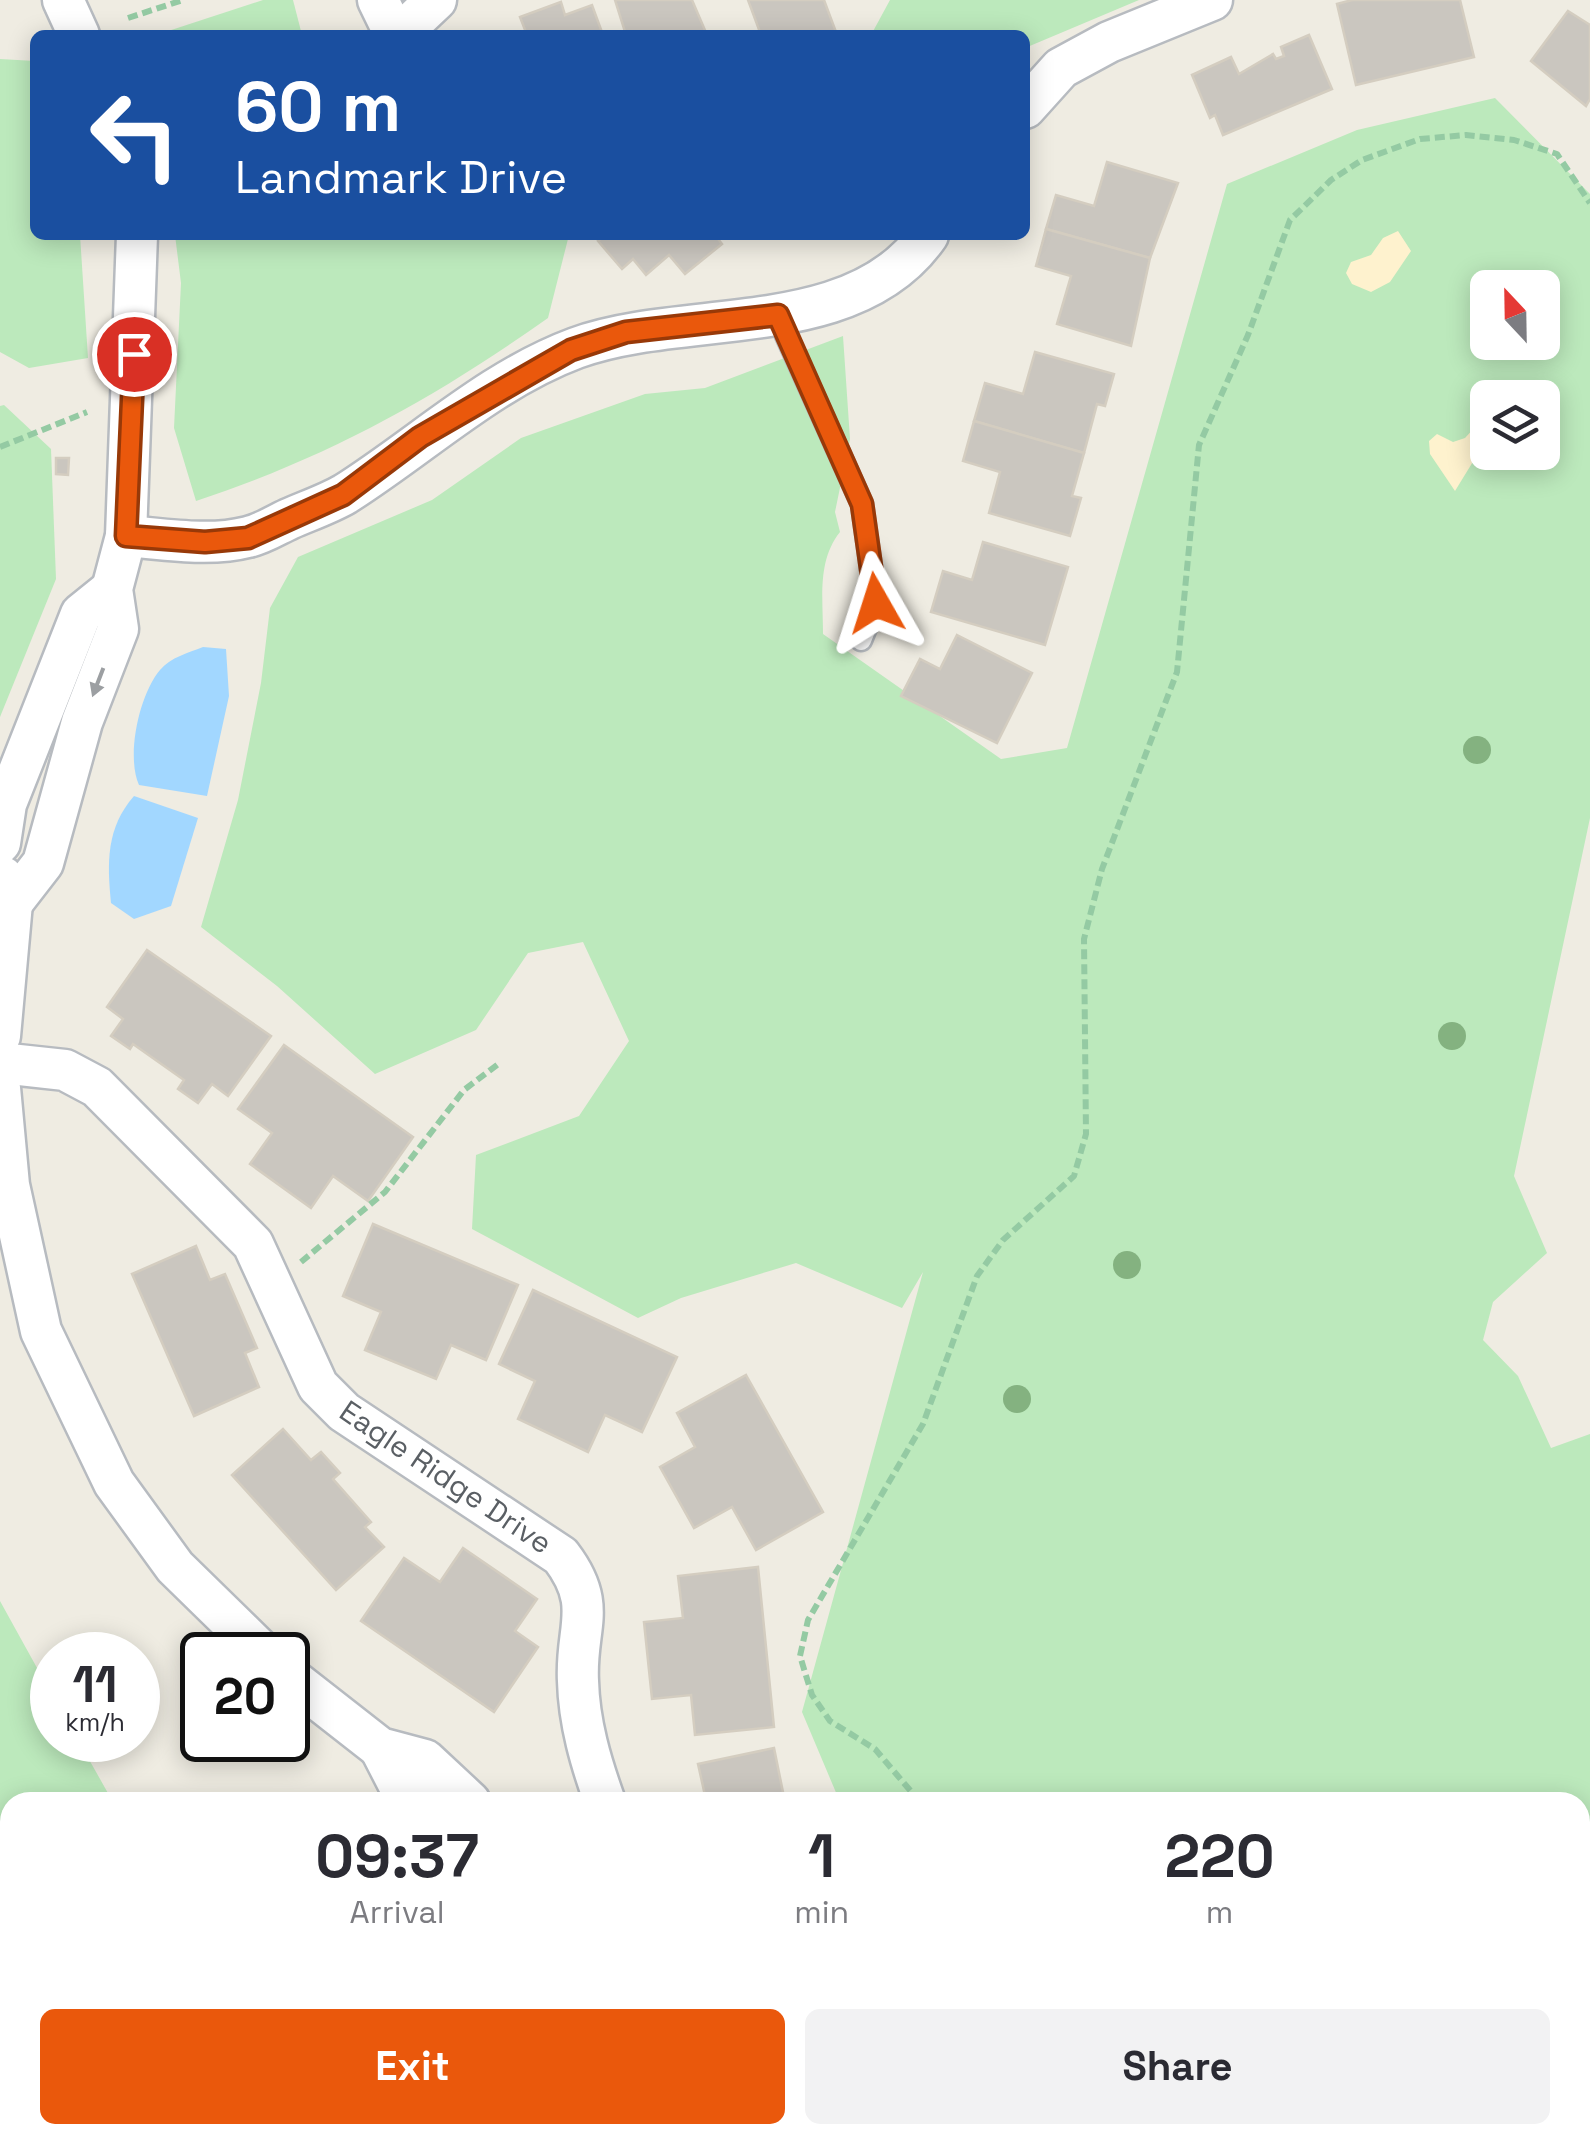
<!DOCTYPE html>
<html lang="en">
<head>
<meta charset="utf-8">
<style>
	body { margin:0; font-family:"Space Grotesk",sans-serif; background:#f2f2f3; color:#2b2b33; height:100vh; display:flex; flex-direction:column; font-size:38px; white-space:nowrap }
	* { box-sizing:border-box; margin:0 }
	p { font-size:32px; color:#7c7c81 }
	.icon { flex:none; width:55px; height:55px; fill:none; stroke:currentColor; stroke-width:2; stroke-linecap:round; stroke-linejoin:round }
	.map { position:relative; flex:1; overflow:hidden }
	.drawer { position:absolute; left:0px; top:1792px; width:1590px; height:352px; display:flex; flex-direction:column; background:#fff; border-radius:30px 30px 0 0; box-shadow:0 5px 25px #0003 }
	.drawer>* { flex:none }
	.hud { position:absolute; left:30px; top:30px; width:1000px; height:210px; border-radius:15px; box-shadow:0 5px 25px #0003; background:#1a4fa0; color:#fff; overflow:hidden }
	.needle { width:65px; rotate:338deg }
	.tools { position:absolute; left:1470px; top:270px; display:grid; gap:20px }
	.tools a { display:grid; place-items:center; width:90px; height:90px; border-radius:15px; background:#fff; box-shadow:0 5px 25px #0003; font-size:50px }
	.speed { position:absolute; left:30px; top:1632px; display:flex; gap:20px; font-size:50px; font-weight:700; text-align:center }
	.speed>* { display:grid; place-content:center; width:130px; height:130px; border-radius:50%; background:#fff; box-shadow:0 5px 25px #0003; line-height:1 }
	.speed small { font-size:25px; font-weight:400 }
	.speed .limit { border:5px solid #111; border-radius:15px; background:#fff; color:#111 }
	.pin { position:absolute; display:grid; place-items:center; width:85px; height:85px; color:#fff; margin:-42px; border:5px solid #fff; border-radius:50%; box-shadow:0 2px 10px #0007 }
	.me { position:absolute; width:110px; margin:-55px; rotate:354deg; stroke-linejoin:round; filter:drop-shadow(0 0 8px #0008) }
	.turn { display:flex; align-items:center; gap:35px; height:210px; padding:0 40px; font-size:45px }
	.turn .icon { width:130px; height:130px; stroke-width:2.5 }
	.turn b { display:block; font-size:70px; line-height:85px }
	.eta { display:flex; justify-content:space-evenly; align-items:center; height:170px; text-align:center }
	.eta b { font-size:60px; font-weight:700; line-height:70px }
	.cta { display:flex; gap:20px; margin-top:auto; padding:20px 40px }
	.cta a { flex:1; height:115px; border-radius:15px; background:#ea580c; color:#fff; font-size:40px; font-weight:700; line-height:115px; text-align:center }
	.cta a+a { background:#f2f2f3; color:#2b2b33 }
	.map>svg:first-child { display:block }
	.green { fill:#bce9bc; fill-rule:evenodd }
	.sand { fill:#fef2ce }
	.water { fill:#a2d7ff }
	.building { fill:#cac6bf; stroke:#d4cdc0; stroke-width:2.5 }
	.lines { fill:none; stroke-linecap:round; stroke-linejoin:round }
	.service-casing { stroke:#b7bbc0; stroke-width:25 }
	.minor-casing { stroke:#b7bbc0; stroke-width:45 }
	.path { stroke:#94caa3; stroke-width:6; stroke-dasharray:10 5; stroke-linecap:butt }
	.service { stroke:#fff; stroke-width:20 }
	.minor { stroke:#fff; stroke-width:40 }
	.tree { fill:#84b280 }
	.oneway { fill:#9c9fa2 }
	.route-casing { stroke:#983908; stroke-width:25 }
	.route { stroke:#ea580c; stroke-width:18 }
	.labels { text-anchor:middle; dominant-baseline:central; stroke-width:8; stroke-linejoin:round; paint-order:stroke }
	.street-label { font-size:30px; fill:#5a5f64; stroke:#fff }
</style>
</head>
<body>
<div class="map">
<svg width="1590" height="2143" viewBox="0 0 1590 2143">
	<rect width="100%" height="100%" fill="#efece2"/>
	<g class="green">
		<path d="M 263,0 L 293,0 L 302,35 L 156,35 Z"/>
		<path d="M 890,0 L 1139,0 L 1025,48 L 1025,35 L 871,35 Z"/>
		<path d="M 0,59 L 35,61 L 35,235 L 80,235 L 88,358 L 29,368 L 0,352 Z"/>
		<path d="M 1495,98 L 1590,194 L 1590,818 L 1514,1176 L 1547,1253 L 1493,1302 L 1483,1340 L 1518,1376 L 1551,1448 L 1590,1434 L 1590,2143 L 1190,2143 L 1174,2135 L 1580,2135 L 1580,1802 L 840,1802 L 802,1712 L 923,1272 L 902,1308 L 796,1263 L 681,1298 L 638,1318 L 472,1229 L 476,1155 L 579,1116 L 629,1041 L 583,942 L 528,953 L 476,1030 L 375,1074 L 277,986 L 201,927 L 238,800 L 261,683 L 270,608 L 298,557 L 432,500 L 521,438 L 645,394 L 705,388 L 843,336 L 850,439 L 835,512 L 840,532 C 817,561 823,598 823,634 L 1001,759 L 1067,748 L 1227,184 L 1357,130 ZM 1488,288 L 1542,288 L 1542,342 L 1488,342 ZM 1488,398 L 1542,398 L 1542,452 L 1488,452 Z"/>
		<path d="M 175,235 L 569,235 L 548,318 C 435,398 329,457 196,501 L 174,428 L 181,283 Z"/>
		<path d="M 4,405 L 51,449 L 56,579 L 0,717 L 0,406 Z"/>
		<path d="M 0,1601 L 52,1695 L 52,1740 L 78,1740 L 113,1802 L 10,1802 L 10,2135 L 287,2135 L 293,2143 L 0,2143 Z"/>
	</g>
	<g class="sand">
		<path d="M 1398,231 L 1411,251 L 1390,282 L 1371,292 L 1352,284 L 1346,273 L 1351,262 L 1371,255 L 1383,238 Z"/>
		<path d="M 1487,414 L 1488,452 L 1507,453 L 1474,460 L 1455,491 L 1430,454 L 1429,441 L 1437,434 L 1453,442 L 1465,438 Z"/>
	</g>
	<g class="water">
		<path d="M 203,647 L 226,649 L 229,696 L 207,796 L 139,785 C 126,756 139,695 160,670 C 171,657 188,653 203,647 Z"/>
		<path d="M 134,796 L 198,818 L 171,906 L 134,919 L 111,903 C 107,863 106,828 134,796 Z"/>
	</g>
	<g class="building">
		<path d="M 615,0 L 692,0 L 707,35 L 626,35 Z"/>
		<path d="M 748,0 L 824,0 L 836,32 L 761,35 Z"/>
		<path d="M 1352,0 L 1460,0 L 1474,57 L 1356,85 L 1337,4 Z"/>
		<path d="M 561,2 L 565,15 L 592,5 L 603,35 L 527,35 L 520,17 Z"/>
		<path d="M 1568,11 L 1590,25 L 1590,99 L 1586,106 L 1531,61 Z"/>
		<path d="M 1309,35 L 1332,89 L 1223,135 L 1215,115 L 1210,118 L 1192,75 L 1231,57 L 1239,74 L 1273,54 L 1276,59 L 1284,56 L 1281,47 Z"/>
		<path d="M 1107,162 L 1178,183 L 1150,258 L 1046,229 L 1056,195 L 1094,206 Z"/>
		<path d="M 1046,229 L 1150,258 L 1131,346 L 1057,324 L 1071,276 L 1036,266 Z"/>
		<path d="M 605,235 L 715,235 L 722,244 L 685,274 L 669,255 L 646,275 L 633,259 L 622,269 L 598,241 Z"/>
		<path d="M 1035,352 L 1114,374 L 1105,406 L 1097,404 L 1084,453 L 974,421 L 985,383 L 1023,394 Z"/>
		<path d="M 974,421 L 1084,453 L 1072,496 L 1081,498 L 1070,536 L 989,513 L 1000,472 L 963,461 Z"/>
		<path d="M 56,458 L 69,458 L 68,475 L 56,474 Z"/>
		<path d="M 983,542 L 1068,567 L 1045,645 L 931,612 L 943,571 L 972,580 Z"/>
		<path d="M 957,635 L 1032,673 L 997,743 L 901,696 L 920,659 L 940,669 Z"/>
		<path d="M 147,950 L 271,1036 L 228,1096 L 212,1084 L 198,1103 L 178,1089 L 184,1080 L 133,1044 L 130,1049 L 111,1036 L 123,1019 L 107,1007 Z"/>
		<path d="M 284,1045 L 413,1137 L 368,1201 L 333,1176 L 311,1208 L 250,1164 L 272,1133 L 238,1109 Z"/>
		<path d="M 373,1224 L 518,1285 L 486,1360 L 451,1345 L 436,1379 L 365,1350 L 381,1312 L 343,1296 Z"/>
		<path d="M 196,1246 L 210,1280 L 225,1274 L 257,1348 L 245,1353 L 259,1387 L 194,1416 L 132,1274 Z"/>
		<path d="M 533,1290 L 677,1357 L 642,1432 L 605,1415 L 588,1452 L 518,1419 L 535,1381 L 499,1364 Z"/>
		<path d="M 746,1375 L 823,1512 L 756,1550 L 732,1507 L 694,1528 L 660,1467 L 695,1447 L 677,1413 Z"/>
		<path d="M 283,1429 L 311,1460 L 321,1452 L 340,1473 L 333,1479 L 371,1522 L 365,1527 L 384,1547 L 336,1590 L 232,1475 Z"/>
		<path d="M 463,1548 L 537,1599 L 515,1631 L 538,1647 L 494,1712 L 361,1621 L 404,1558 L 440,1582 Z"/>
		<path d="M 758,1567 L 774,1727 L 695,1735 L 691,1695 L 652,1699 L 644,1622 L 683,1618 L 678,1576 Z"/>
		<path d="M 774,1748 L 785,1802 L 696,1802 L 706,1800 L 698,1764 Z"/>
	</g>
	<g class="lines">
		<defs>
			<path id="service" d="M 777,315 L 862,504 L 876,603 L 861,640"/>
			<g id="minor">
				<path d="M 63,0 L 79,35"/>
				<path d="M 378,0 L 395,35"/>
				<path d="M 399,35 L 436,0"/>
				<path d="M 1025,108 L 1061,68 L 1109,42 L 1212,0"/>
				<path d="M 126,536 C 165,539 209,547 248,537 C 262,534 276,525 289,519 C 307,511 328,504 345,494 C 421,446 490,380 576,348 C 685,308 854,342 928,235"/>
				<path d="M 0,843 L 6,804 L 81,614 L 112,589"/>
				<path d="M 12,903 L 43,863 L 82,722 L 118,629 L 112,589 L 126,536 L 137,235"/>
				<path d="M 0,1036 L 12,903 L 3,877"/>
				<path d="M 0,1063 L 65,1070 L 97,1087 L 253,1244 L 318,1386 L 344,1412 L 561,1556 C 599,1606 575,1627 578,1681 C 579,1723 591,1763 605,1802"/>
				<path d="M 0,1088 L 9,1185 L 41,1331 L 114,1483 L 175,1567 L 265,1655"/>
				<path d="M 288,1676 L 380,1748 L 425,1760 L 470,1802"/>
				<path d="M 380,1748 L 399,1785 L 416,1802"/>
				<path d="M 643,2135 L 646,2143"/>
				<path d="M 687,2135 L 691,2143"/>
			</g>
		</defs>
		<use href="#service" class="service-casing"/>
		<use href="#minor" class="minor-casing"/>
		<g class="path">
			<path d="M 128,18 L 183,0"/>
			<path d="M 0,447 L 87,412"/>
			<path d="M 301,1262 L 385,1192 L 464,1090 L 501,1062"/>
			<path d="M 920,1802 L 875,1749 L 830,1721 L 812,1695 L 800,1656 L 808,1620 L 923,1424 L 977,1276 L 1003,1240 L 1074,1176 L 1086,1134 L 1084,939 L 1102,869 L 1177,672 L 1199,445 L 1248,335 L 1290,220 L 1331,180 L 1362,160 L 1420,139 L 1466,135 L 1514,140 L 1557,154 L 1590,203"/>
			<path d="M 1188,2135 L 1197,2143"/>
		</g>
		<use href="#service" class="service"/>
		<use href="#minor" class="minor"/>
	</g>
	<g class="tree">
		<circle cx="1477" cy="750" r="14"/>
		<circle cx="1452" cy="1036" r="14"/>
		<circle cx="1127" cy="1265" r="14"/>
		<circle cx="1017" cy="1399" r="14"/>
	</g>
	<defs><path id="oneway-solid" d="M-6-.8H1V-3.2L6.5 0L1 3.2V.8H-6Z" transform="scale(2.5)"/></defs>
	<use class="oneway" href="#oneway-solid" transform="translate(98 682) rotate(111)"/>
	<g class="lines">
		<defs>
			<path id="route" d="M 134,354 L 126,536 L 205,542 L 248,538 L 343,495 L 420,437 L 571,350 L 626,332 L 778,315 L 862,504 L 876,603"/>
		</defs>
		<use href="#route" class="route-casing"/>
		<use href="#route" class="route"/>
	</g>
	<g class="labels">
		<g class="street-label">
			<text transform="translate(446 1477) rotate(34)">Eagle Ridge Drive</text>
		</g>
	</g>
</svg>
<div class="tools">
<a><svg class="needle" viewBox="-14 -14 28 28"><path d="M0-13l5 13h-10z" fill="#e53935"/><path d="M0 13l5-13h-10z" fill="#7c7c81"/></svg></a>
<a><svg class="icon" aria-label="layers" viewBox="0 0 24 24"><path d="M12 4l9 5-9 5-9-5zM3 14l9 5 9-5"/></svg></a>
</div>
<div class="speed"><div>11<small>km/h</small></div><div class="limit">20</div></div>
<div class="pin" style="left:134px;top:354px;background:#d93025"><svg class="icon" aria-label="arrive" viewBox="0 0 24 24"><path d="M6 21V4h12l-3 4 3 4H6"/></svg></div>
<svg class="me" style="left:876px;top:603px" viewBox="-20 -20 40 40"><path d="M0-17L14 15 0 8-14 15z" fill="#ea580c" stroke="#fff" stroke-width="4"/></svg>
<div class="hud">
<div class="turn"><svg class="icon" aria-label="left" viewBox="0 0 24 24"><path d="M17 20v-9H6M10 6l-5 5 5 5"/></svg><div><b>60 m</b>Landmark Drive</div></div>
</div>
<section class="drawer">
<div class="eta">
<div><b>09:37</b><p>Arrival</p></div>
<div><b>1</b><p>min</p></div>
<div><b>220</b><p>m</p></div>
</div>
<div class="cta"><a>Exit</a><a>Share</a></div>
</section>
</div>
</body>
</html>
